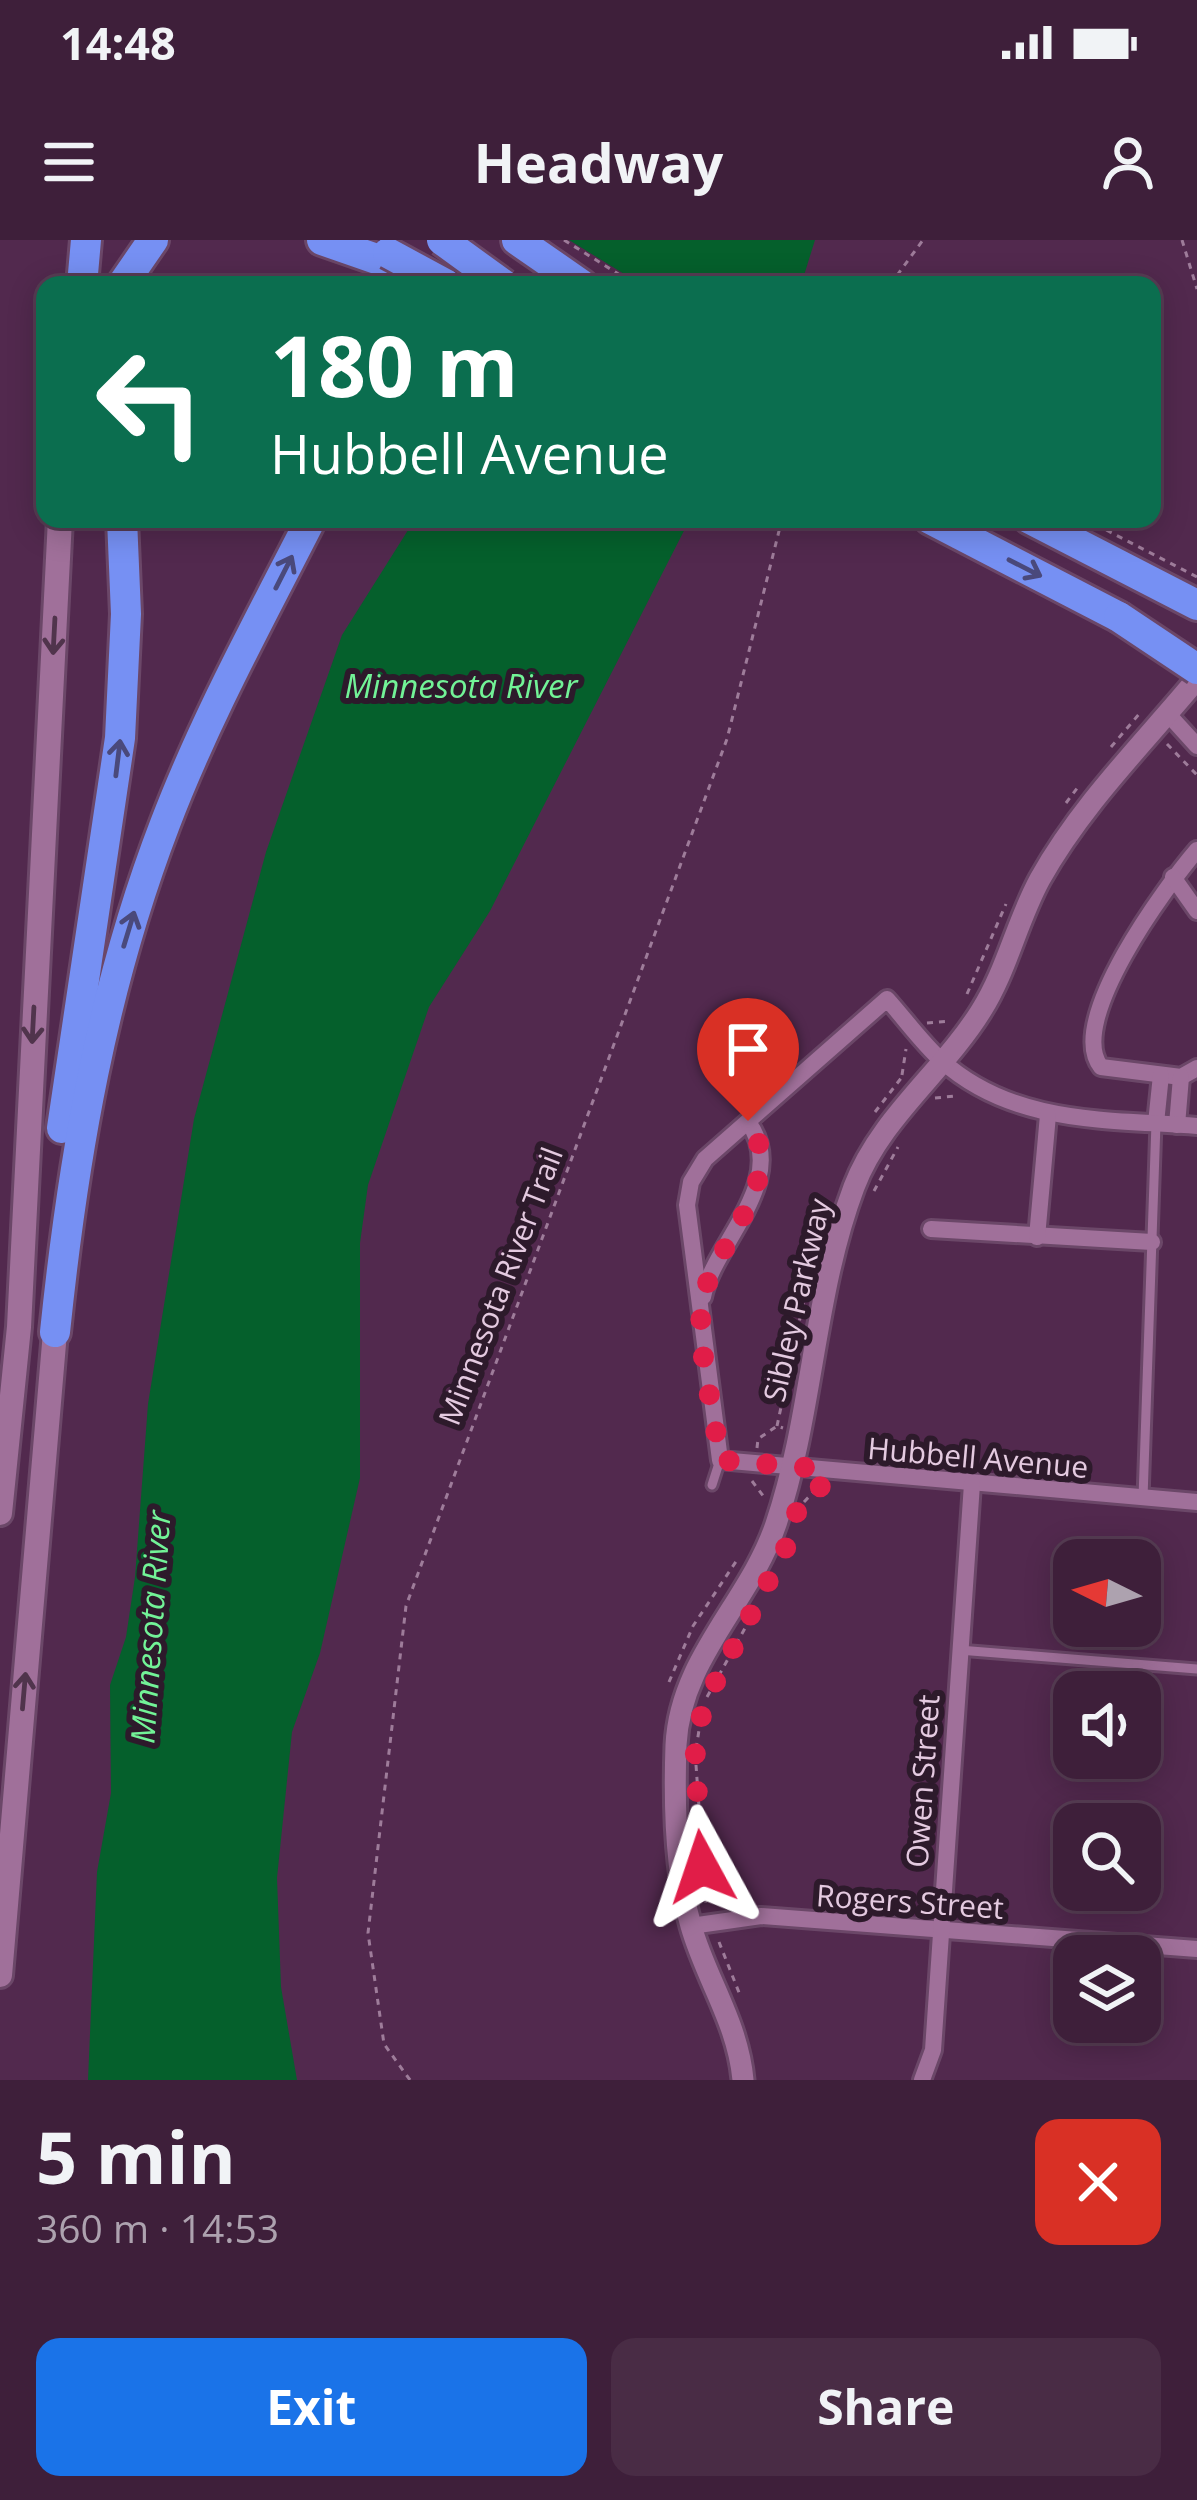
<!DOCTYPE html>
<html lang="en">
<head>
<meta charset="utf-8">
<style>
	body { margin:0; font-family:"Open Sans",sans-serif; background:#492c45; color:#f1f3f6; height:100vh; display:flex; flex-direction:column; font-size:45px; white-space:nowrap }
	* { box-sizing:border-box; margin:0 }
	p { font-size:39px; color:#ada2af }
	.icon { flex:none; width:66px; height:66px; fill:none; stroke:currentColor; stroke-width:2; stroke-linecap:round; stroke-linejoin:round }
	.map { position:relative; height:1840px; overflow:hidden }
	.sheet { display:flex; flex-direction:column; background:#3e1f3a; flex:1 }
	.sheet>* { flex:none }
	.guide { position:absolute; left:36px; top:36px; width:1125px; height:252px; border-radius:24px; box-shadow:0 6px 30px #0003,0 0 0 3px #573d54; background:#0b6e4f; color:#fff; overflow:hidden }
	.needle { width:78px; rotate:275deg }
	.tools { position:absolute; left:1053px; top:1299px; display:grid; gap:24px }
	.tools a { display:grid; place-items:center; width:108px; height:108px; border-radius:24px; background:#3e1f3a; box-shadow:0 6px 30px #0003,0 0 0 3px #573d54; font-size:60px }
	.pin { position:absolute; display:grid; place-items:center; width:102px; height:102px; color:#fff; margin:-123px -51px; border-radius:50% 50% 50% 0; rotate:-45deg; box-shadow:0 0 12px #0007 }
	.pin .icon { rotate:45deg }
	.me { position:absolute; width:132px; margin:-66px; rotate:355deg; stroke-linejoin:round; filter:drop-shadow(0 0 9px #0008) }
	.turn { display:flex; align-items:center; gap:42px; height:252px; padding:0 36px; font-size:54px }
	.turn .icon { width:156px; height:156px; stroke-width:2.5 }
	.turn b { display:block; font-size:84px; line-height:102px }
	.round { display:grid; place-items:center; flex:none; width:126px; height:126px; border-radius:24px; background:#492c45 }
	.head { display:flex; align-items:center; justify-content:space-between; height:204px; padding:0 36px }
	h1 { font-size:72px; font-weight:700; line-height:90px }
	.button { display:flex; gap:24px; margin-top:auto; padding:24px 36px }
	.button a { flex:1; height:138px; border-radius:24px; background:#1a73e8; color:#fff; font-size:48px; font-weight:700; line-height:138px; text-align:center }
	.button a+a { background:#492c45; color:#f1f3f6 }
	.status { display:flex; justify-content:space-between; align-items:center; height:84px; padding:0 60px; background:#3e1f3a; direction:ltr }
	.status svg { height:33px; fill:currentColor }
	header { display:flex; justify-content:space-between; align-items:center; height:156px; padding:0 36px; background:#3e1f3a; font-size:54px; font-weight:700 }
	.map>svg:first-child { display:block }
	.water { fill:#05602c }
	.pier { fill:#52294e }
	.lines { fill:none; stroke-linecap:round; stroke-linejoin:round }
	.service-casing { stroke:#6b4768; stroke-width:15 }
	.minor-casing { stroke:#6b4768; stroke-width:22 }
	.tertiary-casing { stroke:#6b4768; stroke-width:27 }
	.secondary-casing { stroke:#6b4768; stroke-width:30 }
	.motorway-casing { stroke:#6b4768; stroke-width:36 }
	.path { stroke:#9e7c9a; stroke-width:3; stroke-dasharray:6 6; stroke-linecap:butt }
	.service { stroke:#a0709a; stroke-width:9 }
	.minor { stroke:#a0709a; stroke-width:16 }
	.tertiary { stroke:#a0709a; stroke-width:21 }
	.secondary { stroke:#a0709a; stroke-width:24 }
	.motorway { stroke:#7690f3; stroke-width:30 }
	.motorway-bridge-casing { stroke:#6b4768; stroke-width:36; stroke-linecap:butt }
	.motorway-bridge { stroke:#7690f3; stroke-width:30 }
	.oneway { stroke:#4a497b }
	.oneway2 { stroke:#50344c }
	.route { stroke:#e11d48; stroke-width:21; stroke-dasharray:0 37.8 }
	.labels { text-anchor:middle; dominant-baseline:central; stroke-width:12; stroke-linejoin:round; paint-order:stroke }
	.street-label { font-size:30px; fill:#e4cae0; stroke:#2d1a2b }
	.water-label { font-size:33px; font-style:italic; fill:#72f397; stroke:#2d1a2b }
</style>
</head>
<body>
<div class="status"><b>14:48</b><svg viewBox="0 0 49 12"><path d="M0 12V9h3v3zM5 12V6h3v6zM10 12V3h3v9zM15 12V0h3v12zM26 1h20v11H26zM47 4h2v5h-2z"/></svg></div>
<header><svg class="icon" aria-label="menu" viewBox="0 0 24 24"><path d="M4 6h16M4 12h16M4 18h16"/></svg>Headway<svg class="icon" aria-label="person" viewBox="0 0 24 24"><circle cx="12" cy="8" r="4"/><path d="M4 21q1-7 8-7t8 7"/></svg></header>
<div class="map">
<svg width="1197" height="1840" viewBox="0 0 1197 1840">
	<rect width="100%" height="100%" fill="#52294e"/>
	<g class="water">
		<path d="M 528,0 L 815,0 L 801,45 L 507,45 Z"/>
		<path d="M 415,279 L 690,279 L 490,671 L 429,767 L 368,945 L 360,1003 L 360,1238 L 320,1413 L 292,1492 L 277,1638 L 281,1747 L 297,1840 L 88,1840 L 97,1632 L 111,1553 L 110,1445 L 126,1397 L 135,1337 L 148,1164 L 194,879 L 266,612 L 342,395 Z"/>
	</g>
	<path class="pier" d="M 521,0 L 569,0 L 642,45 L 501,45 Z"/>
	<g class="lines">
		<defs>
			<g id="service">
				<path d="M 712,1245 L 720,1220"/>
				<path d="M 1143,1258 L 1156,883"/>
				<path d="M 959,1410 L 1197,1429"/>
			</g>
			<g id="minor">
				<path d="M 1168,474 L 1197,506"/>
				<path d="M 1197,610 C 1167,645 1065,782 1101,827 L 1181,837 L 1197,828"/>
				<path d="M 1173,637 L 1197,671"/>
				<path d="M 1156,883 L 1161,835"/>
				<path d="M 1177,885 L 1181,837"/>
				<path d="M 1197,886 C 1107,879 1014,885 942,821 C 922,803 905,779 887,759 L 705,919 L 691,942 L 687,965 L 720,1220 L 1197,1262"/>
				<path d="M 931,989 L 1152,1002"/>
				<path d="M 1037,997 L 1048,875"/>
				<path d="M 703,1057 C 713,1004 791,940 748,882"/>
				<path d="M 691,1686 L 761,1676 L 1197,1709"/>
				<path d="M 922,1840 L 933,1810 L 972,1244"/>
			</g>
			<path id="tertiary" d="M 743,1840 C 738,1783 706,1739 691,1686 C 675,1631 674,1562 676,1505 C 680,1418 750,1362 776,1284 C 813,1174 813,1056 854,947 C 880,878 943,832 981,771 C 1007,730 1017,681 1040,639 C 1082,564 1143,504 1197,439"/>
			<g id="secondary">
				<path d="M 0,1273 L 19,1087 L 60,279"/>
				<path d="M 0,1735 L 55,1092"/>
			</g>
			<g id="motorway">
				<path d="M 322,0 L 414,32"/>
				<path d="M 517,0 L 582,45"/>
				<path d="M 82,45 L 86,0"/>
				<path d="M 122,45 L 153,0"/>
				<path d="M 930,279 L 1119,377"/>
				<path d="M 1030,279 L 1197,365"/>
				<path d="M 62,888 L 120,498 L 126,374 L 122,279"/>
				<path d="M 55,1092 C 73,918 102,748 165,584 C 205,479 260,379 311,279"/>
			</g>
		</defs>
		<use href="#service" class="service-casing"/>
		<use href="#minor" class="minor-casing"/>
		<use href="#tertiary" class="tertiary-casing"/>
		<use href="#secondary" class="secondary-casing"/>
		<use href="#motorway" class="motorway-casing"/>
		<g class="path">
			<path d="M 564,0 L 636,45"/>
			<path d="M 1182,0 L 1197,49"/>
			<path d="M 890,45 L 923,0"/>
			<path d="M 1085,279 L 1197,337"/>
			<path d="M 1167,504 L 1197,535"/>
			<path d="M 1111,507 L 1140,473"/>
			<path d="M 1066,563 L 1078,547"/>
			<path d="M 967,754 L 1006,664"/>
			<path d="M 927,783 L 950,781"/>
			<path d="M 902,835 L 906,809"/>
			<path d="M 935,858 L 955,856"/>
			<path d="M 875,872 L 902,837"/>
			<path d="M 874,951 L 898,907"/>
			<path d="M 777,1186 L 819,989"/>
			<path d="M 757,1208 L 758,1199 L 777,1186 L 783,1188"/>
			<path d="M 752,1241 L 764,1257"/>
			<path d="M 804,1262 L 821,1244"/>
			<path d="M 669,1442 L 693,1386 L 737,1320"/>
			<path d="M 707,1457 L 755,1370"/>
			<path d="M 696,1509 L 702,1471"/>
			<path d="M 696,1525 L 706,1665"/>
			<path d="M 719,1702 L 740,1755"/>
			<path d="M 410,1840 L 384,1804 L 368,1693 L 406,1366 L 727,499 L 782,279"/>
		</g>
		<use href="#service" class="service"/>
		<use href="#minor" class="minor"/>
		<use href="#tertiary" class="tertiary"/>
		<use href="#secondary" class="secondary"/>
		<use href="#motorway" class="motorway"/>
		<defs>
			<g id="motorway-bridge">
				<path d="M 442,0 L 504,45"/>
				<path d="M 388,13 L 447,45"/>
				<path d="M 1119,377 L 1197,429"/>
			</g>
		</defs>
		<use href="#motorway-bridge" class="motorway-bridge-casing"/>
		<use href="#motorway-bridge" class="motorway-bridge"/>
	</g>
	<defs><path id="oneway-shaft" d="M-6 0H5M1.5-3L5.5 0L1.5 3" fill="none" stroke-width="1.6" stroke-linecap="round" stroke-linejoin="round" transform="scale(3)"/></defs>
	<g class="oneway">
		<use href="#oneway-shaft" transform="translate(1025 328) rotate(27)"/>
		<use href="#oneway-shaft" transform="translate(284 332) rotate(-63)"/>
		<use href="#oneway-shaft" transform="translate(118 518) rotate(-83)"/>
		<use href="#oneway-shaft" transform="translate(129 689) rotate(-73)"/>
	</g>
	<g class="oneway2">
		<use href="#oneway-shaft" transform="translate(54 396) rotate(93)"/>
		<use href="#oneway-shaft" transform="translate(33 785) rotate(93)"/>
		<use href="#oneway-shaft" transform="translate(24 1451) rotate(-85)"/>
	</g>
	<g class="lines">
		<path class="route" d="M 702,1627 L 695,1516 L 703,1466 L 794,1292 L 798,1262 L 820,1248 L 824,1229 L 720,1220 C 715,1175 696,1105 702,1062 C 711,1007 791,941 748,881"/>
	</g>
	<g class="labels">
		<g class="street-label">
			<text transform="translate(500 1046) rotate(-69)">Minnesota River Trail</text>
			<text transform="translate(796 1060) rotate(-77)">Sibley Parkway</text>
			<text transform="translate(978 1217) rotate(5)">Hubbell Avenue</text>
			<text transform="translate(922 1541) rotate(-86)">Owen Street</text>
			<text transform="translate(910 1661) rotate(4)">Rogers Street</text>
		</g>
		<g class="water-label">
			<text x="461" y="445">Minnesota River</text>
			<text transform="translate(150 1387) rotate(-86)">Minnesota River</text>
		</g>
	</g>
</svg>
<div class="tools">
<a><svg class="needle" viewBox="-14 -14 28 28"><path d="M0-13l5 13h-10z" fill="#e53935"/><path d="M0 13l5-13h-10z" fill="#ada2af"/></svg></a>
<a><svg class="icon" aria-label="sound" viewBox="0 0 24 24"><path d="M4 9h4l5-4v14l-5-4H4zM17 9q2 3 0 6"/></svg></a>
<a><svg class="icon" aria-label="search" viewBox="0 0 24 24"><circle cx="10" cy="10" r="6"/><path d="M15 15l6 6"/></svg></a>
<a><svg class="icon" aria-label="layers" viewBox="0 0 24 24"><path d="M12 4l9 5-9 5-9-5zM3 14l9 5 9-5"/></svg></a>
</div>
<div class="pin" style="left:748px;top:881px;background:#d93025"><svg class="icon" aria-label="arrive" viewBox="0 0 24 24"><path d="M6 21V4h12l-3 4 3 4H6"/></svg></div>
<svg class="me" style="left:702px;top:1627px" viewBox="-20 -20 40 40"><path d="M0-17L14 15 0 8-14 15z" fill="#e11d48" stroke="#fff" stroke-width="4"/></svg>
<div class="guide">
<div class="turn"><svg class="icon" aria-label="left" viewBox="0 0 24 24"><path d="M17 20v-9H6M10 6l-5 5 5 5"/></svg><div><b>180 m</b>Hubbell Avenue</div></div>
</div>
</div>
<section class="sheet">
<div class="head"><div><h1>5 min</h1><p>360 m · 14:53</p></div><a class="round" style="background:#d93025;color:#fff"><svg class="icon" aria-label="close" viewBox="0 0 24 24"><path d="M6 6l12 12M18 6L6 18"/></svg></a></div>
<div class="button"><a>Exit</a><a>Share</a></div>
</section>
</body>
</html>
